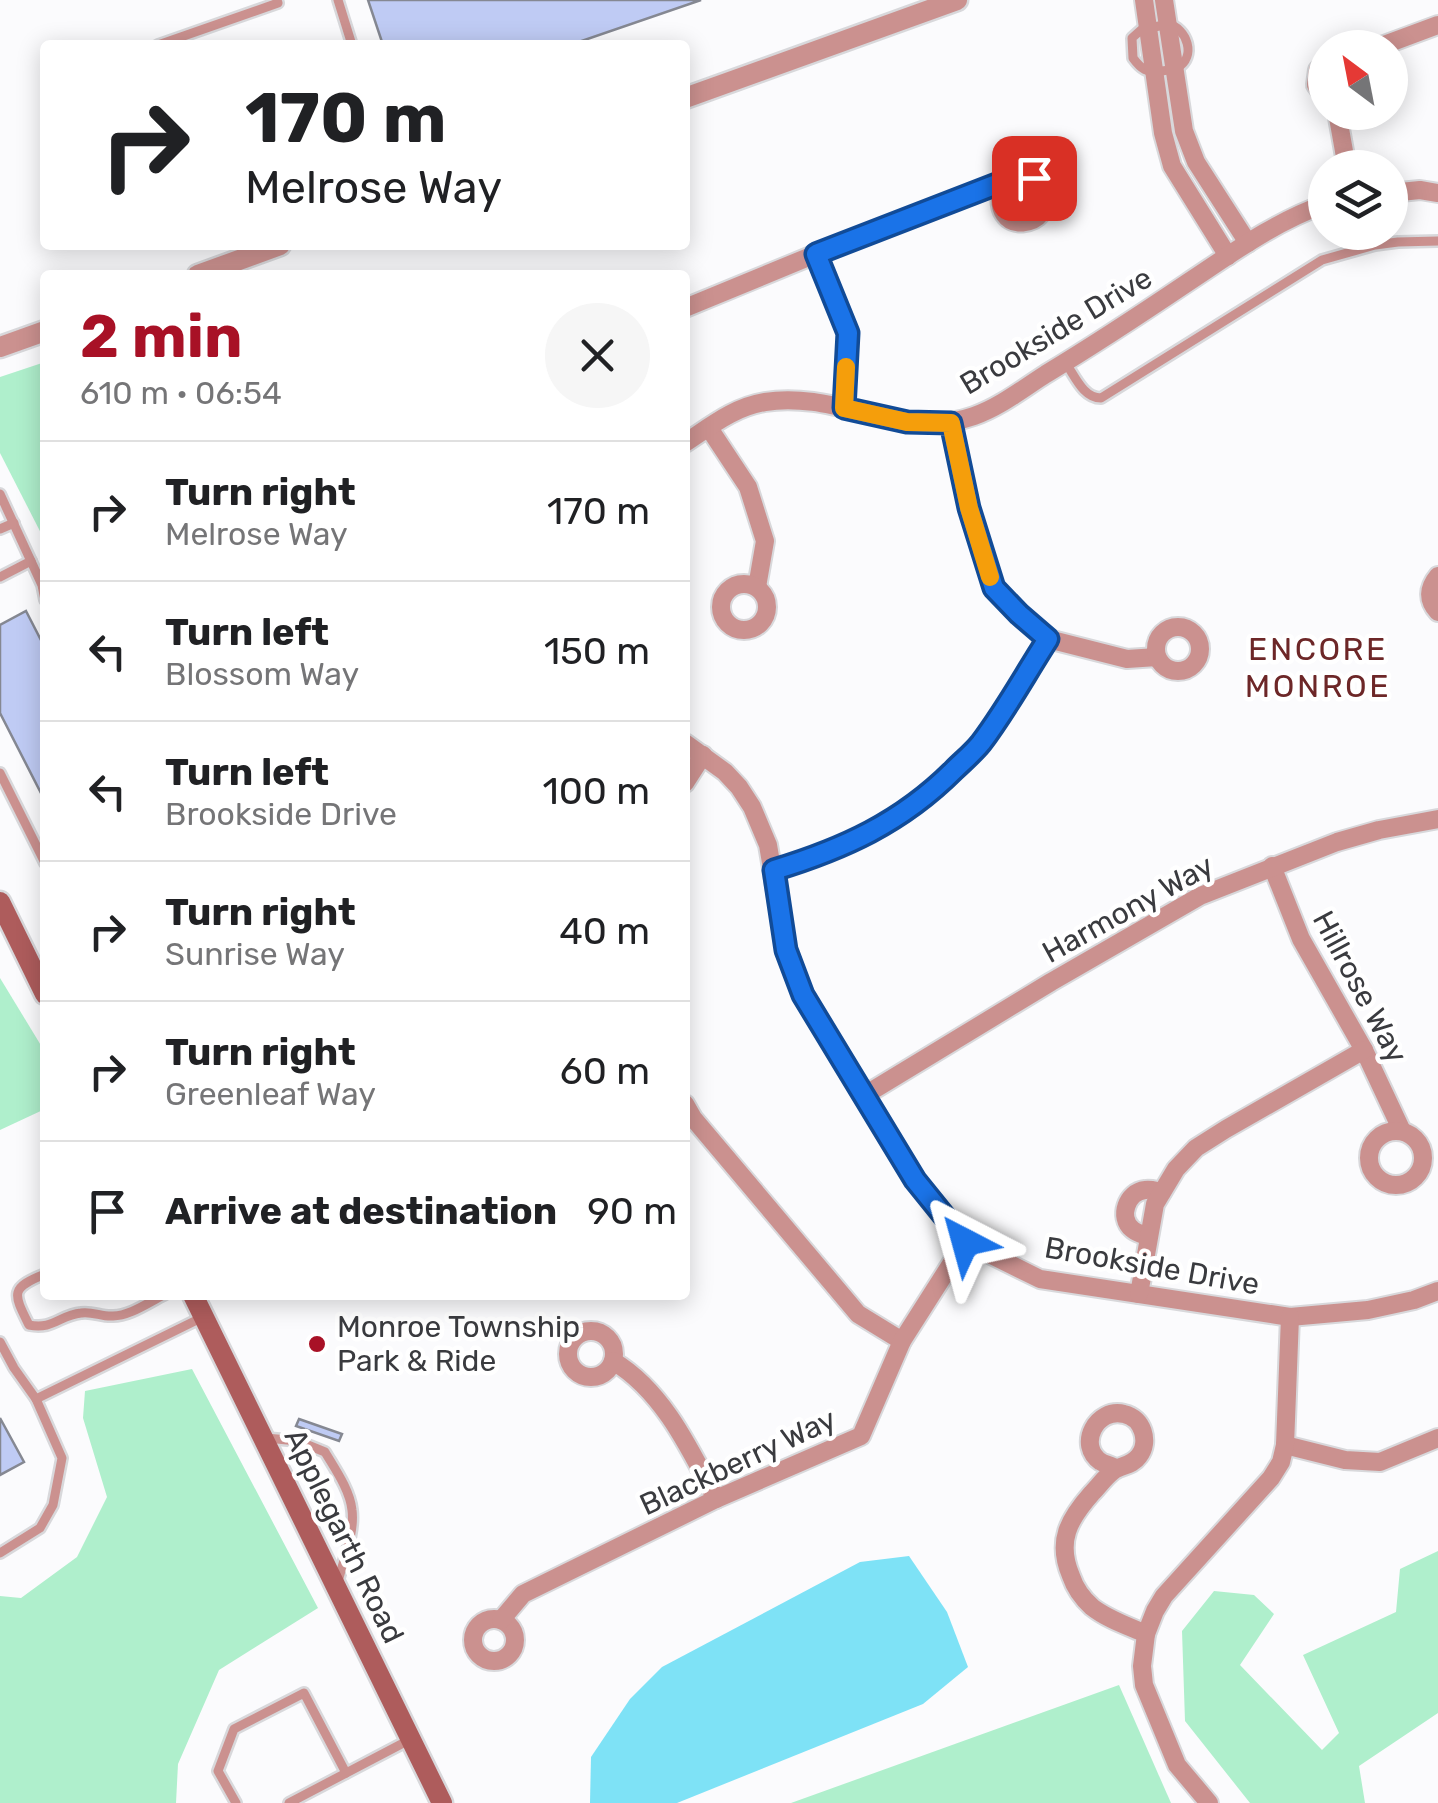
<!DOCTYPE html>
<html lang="en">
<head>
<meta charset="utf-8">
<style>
	body { margin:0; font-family:Rubik,sans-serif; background:#f6f6f6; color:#202124; height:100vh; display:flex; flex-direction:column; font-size:38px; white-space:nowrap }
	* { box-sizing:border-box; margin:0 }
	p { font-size:32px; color:#757577 }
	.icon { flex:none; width:55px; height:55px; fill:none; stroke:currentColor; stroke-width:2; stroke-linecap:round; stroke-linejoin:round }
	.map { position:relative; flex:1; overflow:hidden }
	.sheet { position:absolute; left:40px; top:270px; width:650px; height:1030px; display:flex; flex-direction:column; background:#fff; border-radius:10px; box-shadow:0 5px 25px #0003 }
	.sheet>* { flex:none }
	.top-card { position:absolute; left:40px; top:40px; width:650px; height:210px; border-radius:10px; box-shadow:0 5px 25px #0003; background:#fff; color:#202124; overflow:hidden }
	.needle { width:65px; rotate:328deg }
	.buttons { position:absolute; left:1308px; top:30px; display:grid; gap:20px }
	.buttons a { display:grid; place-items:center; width:100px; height:100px; border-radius:50%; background:#fff; box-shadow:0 5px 25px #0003; font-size:50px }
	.pin { position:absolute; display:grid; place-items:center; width:85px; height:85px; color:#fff; margin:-42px; border-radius:20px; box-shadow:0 5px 15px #0006 }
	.me { position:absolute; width:110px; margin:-55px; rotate:321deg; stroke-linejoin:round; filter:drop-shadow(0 0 8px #0008) }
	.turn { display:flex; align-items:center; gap:35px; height:210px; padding:0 40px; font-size:45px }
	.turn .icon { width:130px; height:130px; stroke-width:2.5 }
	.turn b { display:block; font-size:70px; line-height:85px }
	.round { display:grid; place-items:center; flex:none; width:105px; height:105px; border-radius:52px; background:#f6f6f6 }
	.overview { display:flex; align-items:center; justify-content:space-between; height:170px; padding:0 40px }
	h1 { font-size:60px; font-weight:700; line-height:75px; color:#a81126 }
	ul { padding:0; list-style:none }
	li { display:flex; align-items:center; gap:30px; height:140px; padding:0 40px; border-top:2px solid #e0e0e0 }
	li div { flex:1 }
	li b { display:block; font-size:38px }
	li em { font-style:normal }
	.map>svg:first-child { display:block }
	.green { fill:#afefcc }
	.water { fill:#7ee2f6 }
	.building { fill:#bfcbf4; stroke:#858892; stroke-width:2.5 }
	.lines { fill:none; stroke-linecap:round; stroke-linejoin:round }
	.service-casing { stroke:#d8d8db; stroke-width:14 }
	.minor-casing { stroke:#d8d8db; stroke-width:22 }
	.tertiary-casing { stroke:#d8d8db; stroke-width:25 }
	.secondary-casing { stroke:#d8d8db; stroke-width:25 }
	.service { stroke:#cb918f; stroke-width:9 }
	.minor { stroke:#cb918f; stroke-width:18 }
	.tertiary { stroke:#cb918f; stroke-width:20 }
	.secondary { stroke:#ae5c5c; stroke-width:20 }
	.route-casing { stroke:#114b97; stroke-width:25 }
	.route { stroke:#1a73e8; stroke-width:18 }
	.slow { stroke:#f59e0b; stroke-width:18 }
	.poi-dot { fill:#a81126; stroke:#fff; stroke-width:4 }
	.labels { text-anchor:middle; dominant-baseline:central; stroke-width:9; stroke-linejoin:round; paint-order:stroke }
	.street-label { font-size:30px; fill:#3a3b3f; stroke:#fff }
	.poi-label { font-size:30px; fill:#3a3b3f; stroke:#fff; text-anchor:start }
	.neighbourhood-label { font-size:32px; letter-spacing:2.5px; fill:#6d2728; stroke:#fff }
</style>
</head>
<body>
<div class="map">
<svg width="1438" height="1803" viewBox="0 0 1438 1803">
	<rect width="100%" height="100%" fill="#fbfbfd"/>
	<g class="green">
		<path d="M 45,362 L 45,541 L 0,453 L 0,377 Z"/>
		<path d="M 0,978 L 45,1052 L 45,1109 L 0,1130 Z"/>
		<path d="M 192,1369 L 318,1608 L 219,1670 L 178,1764 L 176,1803 L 0,1803 L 0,1596 L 21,1598 L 77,1557 L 107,1497 L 83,1418 L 85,1391 Z"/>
		<path d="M 1438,1551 L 1438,1713 L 1359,1766 L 1365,1803 L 1250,1803 L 1185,1721 L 1182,1631 L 1214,1591 L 1254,1595 L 1274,1614 L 1240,1665 L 1322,1750 L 1339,1733 L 1303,1655 L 1396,1612 L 1400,1569 Z"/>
		<path d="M 1119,1685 L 1171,1803 L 791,1803 Z"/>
	</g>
	<path class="water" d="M 909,1556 L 947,1612 L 968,1667 L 923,1704 L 677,1803 L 590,1803 L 591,1757 L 630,1699 L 662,1667 L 860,1562 Z"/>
	<g class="building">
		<path d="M 368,0 L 701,0 L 570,45 L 383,45 Z"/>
		<path d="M 26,611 L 45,648 L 45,801 L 0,713 L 0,625 Z"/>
		<path d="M 0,1418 L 24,1462 L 0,1475 Z"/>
		<path d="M 299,1419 L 342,1434 L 339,1441 L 296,1426 Z"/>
	</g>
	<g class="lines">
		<defs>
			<g id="service">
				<path d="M 338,0 L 352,45"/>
				<path d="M 1168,24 C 1187,28 1197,57 1177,68 C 1174,69 1164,71 1160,71 C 1147,73 1141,69 1133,58 L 1132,38 L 1141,30 Z"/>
				<path d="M 158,45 L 278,3 L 277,0"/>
				<path d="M 1065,362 C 1075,376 1083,398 1101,398 L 1322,260 L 1375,245 L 1398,242 L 1438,241"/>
				<path d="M 0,494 L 42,585 L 45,600"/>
				<path d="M 0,529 L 14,523"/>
				<path d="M 0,577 L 31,561"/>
				<path d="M 0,773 L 45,863"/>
				<path d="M 45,1274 C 10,1288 13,1293 29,1325 C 53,1330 60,1315 81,1313 C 92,1311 102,1317 113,1316 C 130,1316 149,1302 164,1295"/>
				<path d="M 0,1342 L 14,1368 L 36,1399 L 203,1317"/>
				<path d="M 266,1438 L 298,1441 L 325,1452 C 335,1469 350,1490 352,1510 C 355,1533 343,1560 338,1582"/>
				<path d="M 0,1553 L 40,1528 L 53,1505 L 62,1458 L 36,1399"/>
				<path d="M 236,1803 L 218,1771 L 234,1729 L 304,1693 L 346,1773"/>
				<path d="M 289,1803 L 411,1739"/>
			</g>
			<g id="minor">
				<path d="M 1144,0 L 1163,133 L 1172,166 L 1228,256"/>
				<path d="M 1164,0 L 1184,131 L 1196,162 L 1248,243"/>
				<path d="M 1376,48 L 1438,25"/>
				<path d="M 1325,63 L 1318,70 L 1316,85 L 1325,97"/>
				<path d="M 1337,112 L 1347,168"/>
				<path d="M 1025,176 C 1033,178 1040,181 1044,190 C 1059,227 986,242 1003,183 L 1015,177 Z"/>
				<path d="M 1390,193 L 1420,190 L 1438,193"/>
				<path d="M 816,254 L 848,333 L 845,408"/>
				<path d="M 685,308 L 816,254 L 1003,183"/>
				<path d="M 951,423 L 969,508 L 994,588 L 1019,614 L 1048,639 L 1127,659 L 1157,657"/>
				<path d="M 709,428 L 748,487 L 765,541 L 757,587"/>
				<path d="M 685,443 C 711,426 734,407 765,402 C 836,390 904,441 974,416 C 1000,407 1024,388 1046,374 C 1094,345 1141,314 1187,283 C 1231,254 1274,222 1325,204"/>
				<path d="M 1438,576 C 1428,588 1427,600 1438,612"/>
				<circle cx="744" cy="607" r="23"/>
				<circle cx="1178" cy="649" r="22"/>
				<path d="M 685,743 L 725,772 L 739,787 L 752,807 L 768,845 L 786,950 L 803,995 L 915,1180 L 965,1242 L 1040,1279 L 1290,1317 L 1368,1310 L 1414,1300 L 1438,1291"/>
				<path d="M 685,783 L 703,755"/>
				<path d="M 1272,866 L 1301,939 L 1364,1050 L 1402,1131"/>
				<path d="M 773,870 C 844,849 901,823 954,770 C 963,761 973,753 981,743 C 1006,710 1026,673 1048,639"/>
				<path d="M 865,1095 L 1051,982 L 1200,896 L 1337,842 L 1379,830 L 1438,819"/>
				<path d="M 685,1104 L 693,1118 L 858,1314 L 902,1341"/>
				<circle cx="1396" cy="1158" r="27"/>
				<path d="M 1148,1237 C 1143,1234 1136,1233 1132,1229 C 1118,1217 1127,1192 1145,1190 C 1151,1189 1156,1191 1162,1192"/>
				<path d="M 1139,1294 L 1155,1204 L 1176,1169 L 1196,1148 L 1226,1129 L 1364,1050"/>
				<circle cx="591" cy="1354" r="23"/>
				<path d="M 613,1361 C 663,1391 690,1449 716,1499"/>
				<path d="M 1285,1445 L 1345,1460 L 1380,1462 L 1438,1438"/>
				<path d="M 1116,1468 C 1114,1467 1102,1463 1101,1462 C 1076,1445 1097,1407 1124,1414 C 1143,1418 1150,1442 1139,1456 C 1132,1466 1121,1465 1113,1471 C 1105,1477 1099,1486 1092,1493 C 1069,1519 1056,1541 1071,1576 C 1075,1588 1082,1598 1092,1607 C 1107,1619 1128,1626 1146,1634"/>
				<circle cx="494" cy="1640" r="21"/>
				<path d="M 501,1620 L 523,1594 L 716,1499 L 861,1436 L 902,1341 L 965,1242"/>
				<path d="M 1209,1803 L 1177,1765 L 1144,1685 L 1142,1666 L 1146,1634 L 1155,1611 L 1164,1596 L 1271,1478 L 1281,1462 L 1285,1445 L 1290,1317"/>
			</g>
			<g id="tertiary">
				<path d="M 685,98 L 957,0"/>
				<path d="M 198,275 L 280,245"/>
				<path d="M 0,347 L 45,331"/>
			</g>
			<g id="secondary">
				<path d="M 0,902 L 45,994"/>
				<path d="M 193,1295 L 442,1803"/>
			</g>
		</defs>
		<use href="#service" class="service-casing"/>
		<use href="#minor" class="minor-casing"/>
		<use href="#tertiary" class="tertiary-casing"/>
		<use href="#secondary" class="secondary-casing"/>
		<use href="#service" class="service"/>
		<use href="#minor" class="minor"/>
		<use href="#tertiary" class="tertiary"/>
		<use href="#secondary" class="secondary"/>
	</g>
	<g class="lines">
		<defs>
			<path id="route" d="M 965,1242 L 915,1180 L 803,995 L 786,950 L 774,870 C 843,849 901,823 954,770 C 963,761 973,753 981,743 C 1006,710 1026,673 1048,639 L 1019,614 L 994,588 L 969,508 L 951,423 L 907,422 L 844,408 L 848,333 L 816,254 L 1015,177 L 1024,176 L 1034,178"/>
		</defs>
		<use href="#route" class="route-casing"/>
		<use href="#route" class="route"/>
		<path class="slow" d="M 846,367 L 844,408 L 907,422 L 951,423 L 969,508 L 990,577"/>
	</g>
	<circle class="poi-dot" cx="317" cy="1344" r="10"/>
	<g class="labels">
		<g class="street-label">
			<text transform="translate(1056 331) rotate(-31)">Brookside Drive</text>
			<text transform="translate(1128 909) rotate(-29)">Harmony Way</text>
			<text transform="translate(1360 987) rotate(62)">Hillrose Way</text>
			<text transform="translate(1152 1266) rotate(10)">Brookside Drive</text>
			<text transform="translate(738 1462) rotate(-25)">Blackberry Way</text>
			<text transform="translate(344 1536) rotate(64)">Applegarth Road</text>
		</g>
		<g class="poi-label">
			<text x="337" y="1327">Monroe Township<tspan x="337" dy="34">Park &amp; Ride</tspan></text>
		</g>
		<g class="neighbourhood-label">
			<text x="1318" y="649">ENCORE<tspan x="1318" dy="37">MONROE</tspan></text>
		</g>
	</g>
</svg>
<div class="buttons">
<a><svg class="needle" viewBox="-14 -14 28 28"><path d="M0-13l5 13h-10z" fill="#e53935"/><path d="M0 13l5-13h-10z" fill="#757577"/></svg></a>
<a><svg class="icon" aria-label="layers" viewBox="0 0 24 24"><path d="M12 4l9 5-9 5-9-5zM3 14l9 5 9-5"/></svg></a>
</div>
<div class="pin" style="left:1034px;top:178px;background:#d93025"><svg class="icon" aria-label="arrive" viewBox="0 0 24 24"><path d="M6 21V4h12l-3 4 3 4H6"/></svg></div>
<svg class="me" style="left:965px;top:1242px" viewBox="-20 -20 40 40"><path d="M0-17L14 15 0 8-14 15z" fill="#1a73e8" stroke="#fff" stroke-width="4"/></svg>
<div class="top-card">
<div class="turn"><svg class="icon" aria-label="right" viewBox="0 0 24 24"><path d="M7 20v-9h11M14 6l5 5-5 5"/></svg><div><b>170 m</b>Melrose Way</div></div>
</div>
<section class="sheet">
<div class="overview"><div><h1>2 min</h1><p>610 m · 06:54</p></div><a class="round"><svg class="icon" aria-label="close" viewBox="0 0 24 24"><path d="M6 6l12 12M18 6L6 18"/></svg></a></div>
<ul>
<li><svg class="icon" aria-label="right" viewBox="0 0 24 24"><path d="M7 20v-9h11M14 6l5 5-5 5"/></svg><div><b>Turn right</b><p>Melrose Way</p></div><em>170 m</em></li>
<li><svg class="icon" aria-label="left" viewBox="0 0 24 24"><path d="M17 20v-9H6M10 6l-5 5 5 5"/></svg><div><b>Turn left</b><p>Blossom Way</p></div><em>150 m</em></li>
<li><svg class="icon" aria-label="left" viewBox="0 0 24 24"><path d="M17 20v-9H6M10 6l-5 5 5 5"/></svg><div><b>Turn left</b><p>Brookside Drive</p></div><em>100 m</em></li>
<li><svg class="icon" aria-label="right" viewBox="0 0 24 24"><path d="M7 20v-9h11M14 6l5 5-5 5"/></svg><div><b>Turn right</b><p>Sunrise Way</p></div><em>40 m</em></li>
<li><svg class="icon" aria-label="right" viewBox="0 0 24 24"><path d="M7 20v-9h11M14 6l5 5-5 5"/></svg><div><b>Turn right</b><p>Greenleaf Way</p></div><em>60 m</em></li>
<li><svg class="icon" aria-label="arrive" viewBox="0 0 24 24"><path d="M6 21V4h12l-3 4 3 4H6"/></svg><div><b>Arrive at destination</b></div><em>90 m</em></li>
</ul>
</section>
</div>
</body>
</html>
